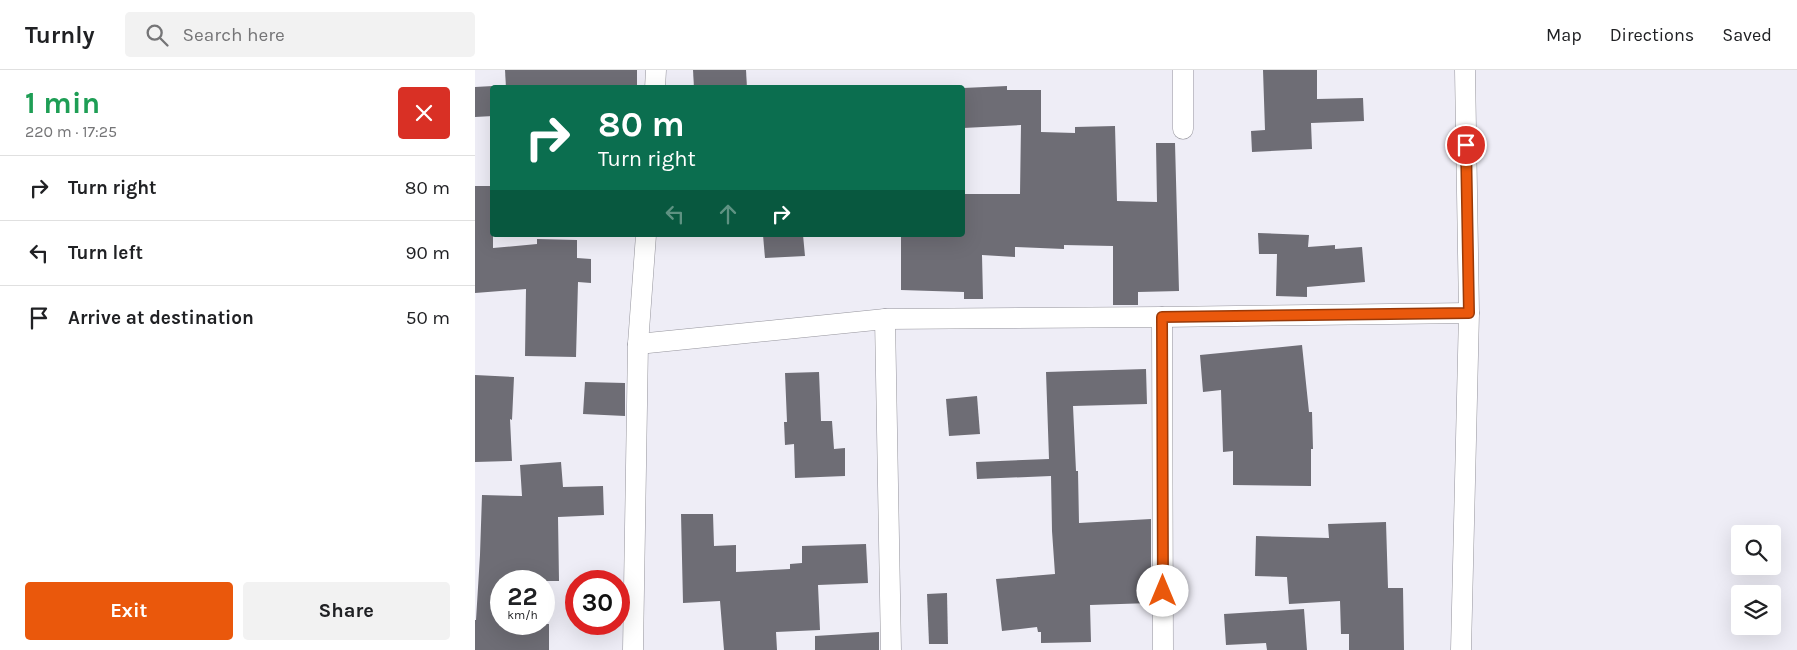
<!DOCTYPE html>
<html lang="en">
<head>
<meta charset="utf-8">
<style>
	body { margin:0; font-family:Karla,sans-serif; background:#f2f2f2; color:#202124; height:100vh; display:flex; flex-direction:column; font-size:19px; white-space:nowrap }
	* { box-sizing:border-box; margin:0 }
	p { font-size:16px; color:#757577 }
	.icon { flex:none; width:28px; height:28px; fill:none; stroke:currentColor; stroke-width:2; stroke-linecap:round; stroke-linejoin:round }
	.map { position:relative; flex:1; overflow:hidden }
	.details { display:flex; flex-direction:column; background:#fff; width:475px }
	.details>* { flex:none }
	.banner { position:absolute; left:15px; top:15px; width:475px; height:152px; border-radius:5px; box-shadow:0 5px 20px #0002; background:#0b6e4f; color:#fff; overflow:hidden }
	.tools { position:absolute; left:1256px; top:455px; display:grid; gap:10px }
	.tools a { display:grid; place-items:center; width:50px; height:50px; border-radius:5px; background:#fff; box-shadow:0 5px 20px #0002; font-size:25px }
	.speed { position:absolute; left:15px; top:500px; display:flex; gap:10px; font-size:25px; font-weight:700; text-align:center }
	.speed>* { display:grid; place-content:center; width:65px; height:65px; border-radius:50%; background:#fff; box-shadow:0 5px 20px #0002; line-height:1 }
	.speed small { font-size:12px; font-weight:400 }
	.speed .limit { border:8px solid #d22; background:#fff; color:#111 }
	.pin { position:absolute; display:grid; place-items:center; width:42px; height:42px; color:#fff; margin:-21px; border:2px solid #fff; border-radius:50%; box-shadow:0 1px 5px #0007 }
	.me { position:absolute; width:55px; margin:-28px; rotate:0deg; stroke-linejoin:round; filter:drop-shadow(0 0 4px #0008) }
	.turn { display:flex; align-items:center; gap:18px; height:105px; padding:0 25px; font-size:22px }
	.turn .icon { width:65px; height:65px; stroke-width:2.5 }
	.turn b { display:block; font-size:35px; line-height:42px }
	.lanes { display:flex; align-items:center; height:48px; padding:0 25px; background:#0003; justify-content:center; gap:25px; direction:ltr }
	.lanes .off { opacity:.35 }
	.round { display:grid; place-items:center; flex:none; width:52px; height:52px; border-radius:5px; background:#f2f2f2 }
	.headline { display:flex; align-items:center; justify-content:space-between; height:85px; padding:0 25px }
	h1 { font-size:30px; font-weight:700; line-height:38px; color:#1e9e55 }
	.primary-button { display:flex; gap:10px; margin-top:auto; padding:10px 25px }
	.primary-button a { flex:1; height:58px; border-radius:5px; background:#ea580c; color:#fff; font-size:20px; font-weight:700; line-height:58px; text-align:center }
	.primary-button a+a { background:#f2f2f2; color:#202124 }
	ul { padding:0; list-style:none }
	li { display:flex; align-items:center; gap:15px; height:65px; padding:0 25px; border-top:1px solid #e0e0e0 }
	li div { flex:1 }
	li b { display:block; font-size:19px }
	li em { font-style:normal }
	header { display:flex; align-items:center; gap:30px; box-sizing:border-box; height:70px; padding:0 25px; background:#fff; border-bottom:1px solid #e0e0e0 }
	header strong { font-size:24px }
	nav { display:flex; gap:28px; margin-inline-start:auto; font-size:18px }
	.search { width:350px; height:45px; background:#f2f2f2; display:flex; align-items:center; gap:12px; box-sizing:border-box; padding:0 18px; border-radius:5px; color:#757577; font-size:19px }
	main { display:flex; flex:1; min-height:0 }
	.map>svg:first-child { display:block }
	.building { fill:#6e6d75 }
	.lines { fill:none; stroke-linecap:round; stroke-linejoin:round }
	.street-casing { stroke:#95949c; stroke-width:21 }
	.street { stroke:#fff; stroke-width:20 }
	.route-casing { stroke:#983908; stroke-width:12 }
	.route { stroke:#ea580c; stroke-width:9 }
</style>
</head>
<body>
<header>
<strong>Turnly</strong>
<div class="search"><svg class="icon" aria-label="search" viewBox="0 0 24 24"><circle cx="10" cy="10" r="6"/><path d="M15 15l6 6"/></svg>Search here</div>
<nav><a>Map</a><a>Directions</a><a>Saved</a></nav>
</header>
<main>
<section class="details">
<div class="headline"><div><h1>1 min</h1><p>220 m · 17:25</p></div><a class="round" style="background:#d93025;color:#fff"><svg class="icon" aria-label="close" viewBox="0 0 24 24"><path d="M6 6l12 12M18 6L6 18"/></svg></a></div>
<ul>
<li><svg class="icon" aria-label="right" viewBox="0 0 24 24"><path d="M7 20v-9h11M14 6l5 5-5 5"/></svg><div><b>Turn right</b></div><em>80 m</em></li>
<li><svg class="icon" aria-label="left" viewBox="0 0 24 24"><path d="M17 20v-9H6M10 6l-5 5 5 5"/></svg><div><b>Turn left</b></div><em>90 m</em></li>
<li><svg class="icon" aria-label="arrive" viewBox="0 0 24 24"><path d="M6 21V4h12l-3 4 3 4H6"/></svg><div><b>Arrive at destination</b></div><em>50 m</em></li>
</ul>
<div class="primary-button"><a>Exit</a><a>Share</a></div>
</section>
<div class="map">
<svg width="1322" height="580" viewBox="0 0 1322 580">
	<rect width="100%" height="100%" fill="#eeedf6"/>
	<g class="building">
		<path d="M 30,0 L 162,0 L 162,18 L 31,18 Z"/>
		<path d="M 218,0 L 271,0 L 272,18 L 219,18 Z"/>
		<path d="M 788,0 L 842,0 L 842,29 L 888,28 L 889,51 L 836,53 L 837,79 L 777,82 L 776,61 L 790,60 Z"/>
		<path d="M 18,16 L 18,46 L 0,47 L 0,17 Z"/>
		<path d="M 532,16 L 532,20 L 566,20 L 566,62 L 600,63 L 600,57 L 640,56 L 642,131 L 682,132 L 681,73 L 700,73 L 704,221 L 663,222 L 663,235 L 638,235 L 638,176 L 589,175 L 589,179 L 540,177 L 540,187 L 507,185 L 508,229 L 489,229 L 489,222 L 426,220 L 426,165 L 488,165 L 488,124 L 545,124 L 546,55 L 488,58 L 488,18 Z"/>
		<path d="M 0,116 L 18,116 L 18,178 L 62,174 L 62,169 L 102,170 L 102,188 L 116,189 L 116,213 L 103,212 L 101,287 L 50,286 L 51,219 L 0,223 Z"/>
		<path d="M 783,163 L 834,165 L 833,177 L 860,175 L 860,179 L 887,177 L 890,212 L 832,217 L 832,227 L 801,226 L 802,184 L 784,184 Z"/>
		<path d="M 288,165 L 328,165 L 330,186 L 290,188 Z"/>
		<path d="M 827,275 L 834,342 L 837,342 L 838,379 L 836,379 L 836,416 L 758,415 L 758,381 L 748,382 L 746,320 L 728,322 L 725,285 Z"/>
		<path d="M 671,299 L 672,334 L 598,336 L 601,401 L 603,401 L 604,453 L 676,449 L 676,533 L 615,535 L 616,572 L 566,573 L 566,562 L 563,562 L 562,557 L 527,561 L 521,509 L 580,504 L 577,461 L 576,406 L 502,409 L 501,392 L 574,389 L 571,302 Z"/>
		<path d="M 344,302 L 346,351 L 357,351 L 359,379 L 370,378 L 370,406 L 320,408 L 319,374 L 310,375 L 309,352 L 312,352 L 310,303 Z"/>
		<path d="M 0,305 L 39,307 L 37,350 L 35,349 L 37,391 L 0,392 Z"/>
		<path d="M 110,312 L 150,313 L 150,346 L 108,344 Z"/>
		<path d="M 502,326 L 505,364 L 474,366 L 471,329 Z"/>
		<path d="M 86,392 L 88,417 L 128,416 L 129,445 L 83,447 L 84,511 L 26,511 L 26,554 L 74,554 L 74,580 L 0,580 L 0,550 L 1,550 L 5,485 L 7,425 L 47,426 L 45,395 Z"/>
		<path d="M 206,444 L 238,444 L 239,476 L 261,475 L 261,502 L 315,499 L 315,494 L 327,493 L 327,476 L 391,474 L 393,513 L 343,515 L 345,560 L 301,562 L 302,580 L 249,580 L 245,531 L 208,533 Z"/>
		<path d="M 911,452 L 913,518 L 928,518 L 929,580 L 874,580 L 874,564 L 866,564 L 865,531 L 814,534 L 812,507 L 780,506 L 781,466 L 854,468 L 853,454 Z"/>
		<path d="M 472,523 L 473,574 L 454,574 L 452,524 Z"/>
		<path d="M 829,539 L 832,580 L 792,580 L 791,573 L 751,575 L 749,544 Z"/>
		<path d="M 404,562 L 404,580 L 340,580 L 340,566 Z"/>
	</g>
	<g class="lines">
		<defs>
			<g id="street">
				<path d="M 708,0 L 708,59"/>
				<path d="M 180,18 L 181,0"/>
				<path d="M 687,247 L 994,243"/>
				<path d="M 410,249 L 416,580"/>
				<path d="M 163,274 L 410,249 L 687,247 L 688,580"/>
				<path d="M 158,580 L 163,274 L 171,165"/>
				<path d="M 986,580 L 994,243 L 990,0"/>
			</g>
		</defs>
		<use href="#street" class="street-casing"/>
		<use href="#street" class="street"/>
	</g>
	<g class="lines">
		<defs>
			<path id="route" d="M 688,521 L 687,247 L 994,243 L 991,75"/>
		</defs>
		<use href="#route" class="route-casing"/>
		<use href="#route" class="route"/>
	</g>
</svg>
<div class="tools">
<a><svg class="icon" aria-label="search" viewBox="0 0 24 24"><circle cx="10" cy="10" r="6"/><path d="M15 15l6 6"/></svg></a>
<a><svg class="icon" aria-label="layers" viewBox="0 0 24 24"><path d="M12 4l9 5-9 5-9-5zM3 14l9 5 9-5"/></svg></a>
</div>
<div class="speed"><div>22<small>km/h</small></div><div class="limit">30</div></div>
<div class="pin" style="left:991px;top:75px;background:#d93025"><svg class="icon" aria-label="arrive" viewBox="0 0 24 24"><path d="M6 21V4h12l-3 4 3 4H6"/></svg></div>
<svg class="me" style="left:688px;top:521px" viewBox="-20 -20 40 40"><circle r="19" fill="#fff"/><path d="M0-13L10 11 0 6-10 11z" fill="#ea580c"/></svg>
<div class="banner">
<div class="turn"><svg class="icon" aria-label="right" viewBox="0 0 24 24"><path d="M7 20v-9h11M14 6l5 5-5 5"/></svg><div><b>80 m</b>Turn right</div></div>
<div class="lanes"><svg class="icon off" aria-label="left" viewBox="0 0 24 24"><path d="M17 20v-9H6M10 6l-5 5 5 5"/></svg><svg class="icon off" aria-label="ahead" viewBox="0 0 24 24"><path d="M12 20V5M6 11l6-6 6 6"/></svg><svg class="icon" aria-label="right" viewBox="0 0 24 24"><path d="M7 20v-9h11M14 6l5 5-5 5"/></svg></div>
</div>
</div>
</main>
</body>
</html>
